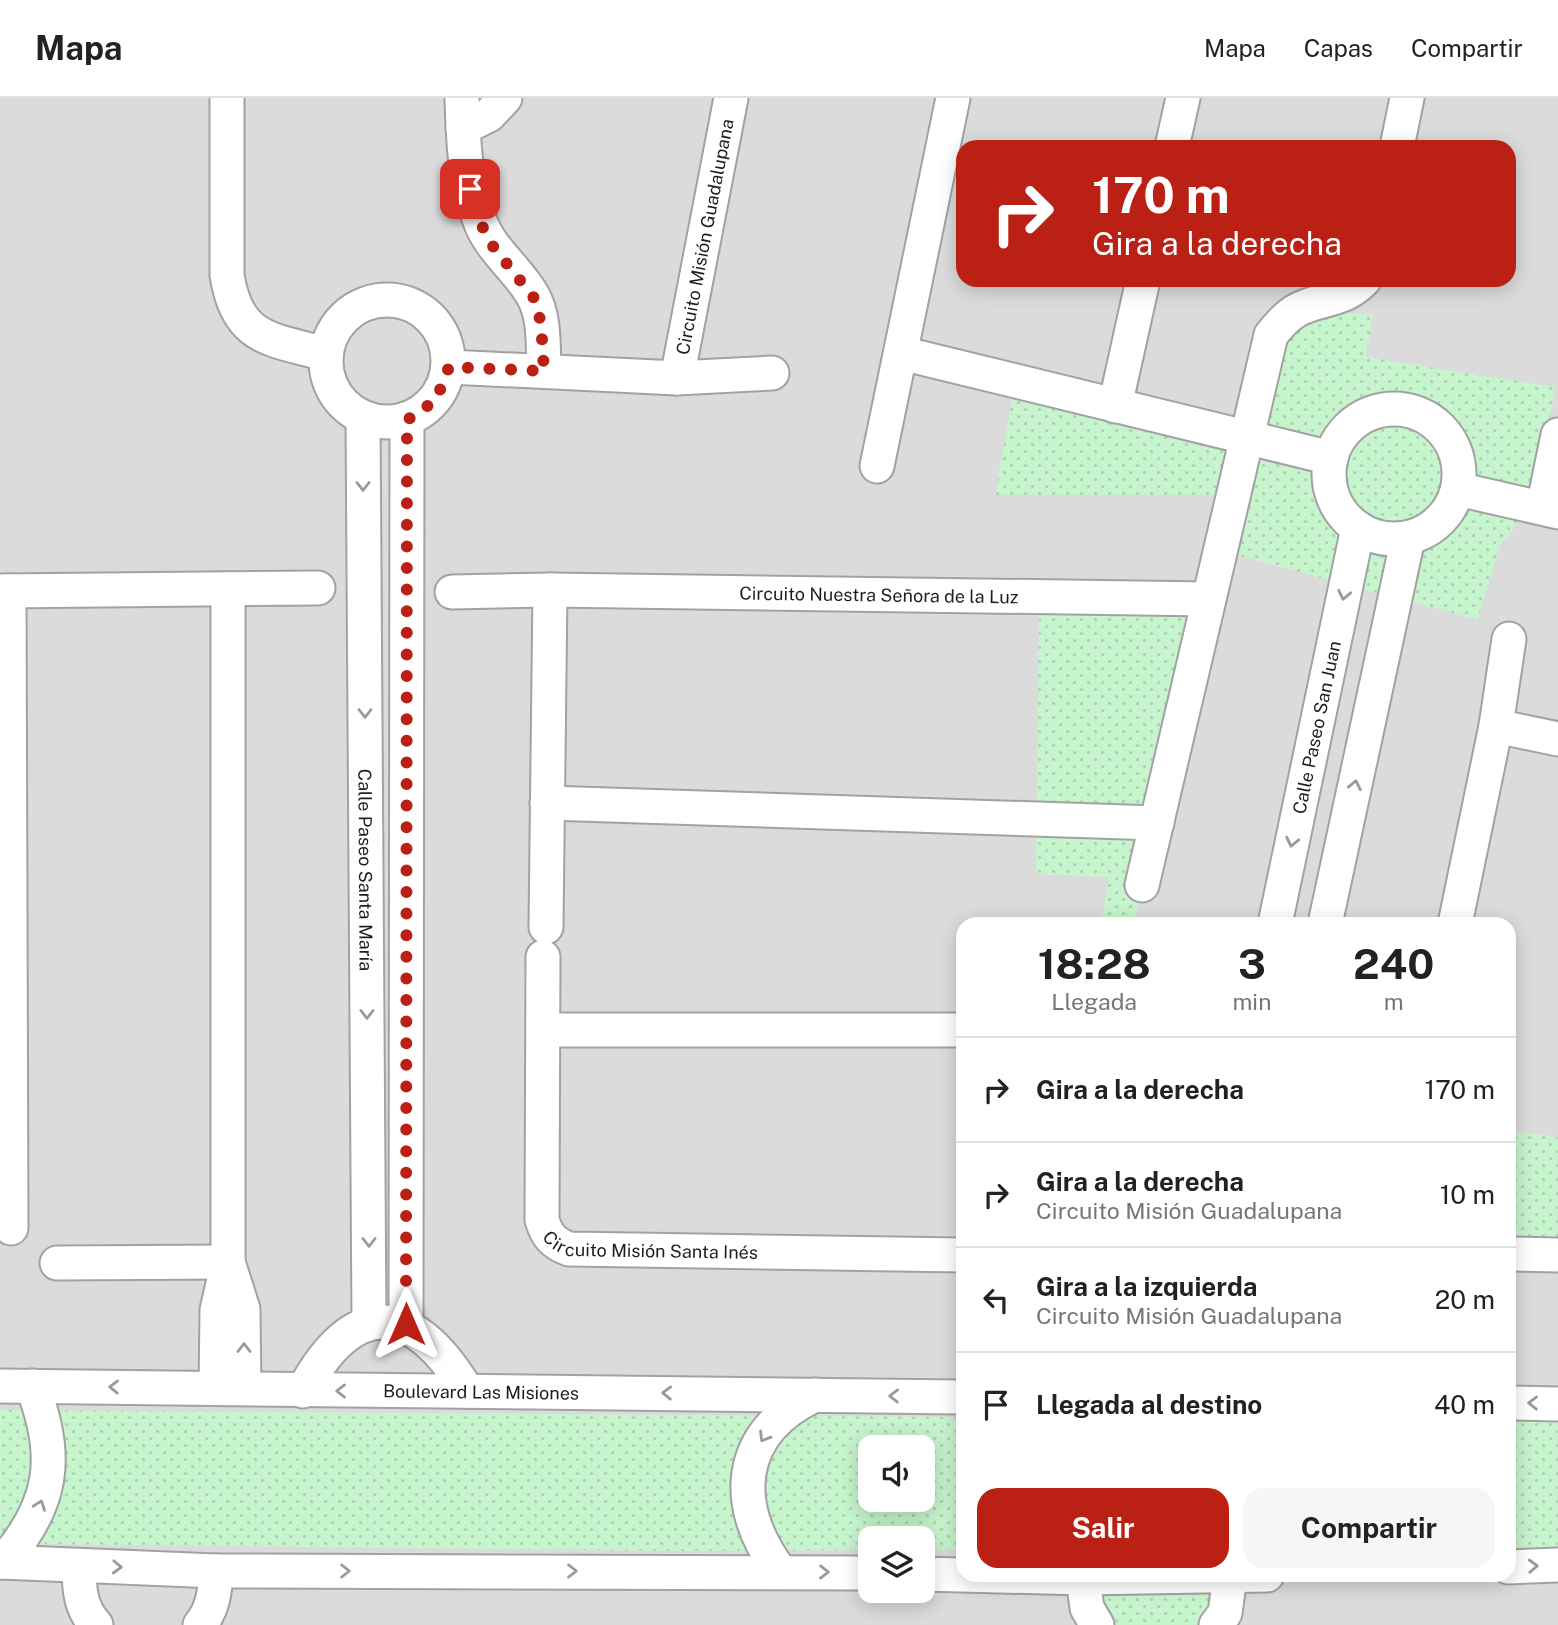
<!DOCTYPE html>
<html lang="es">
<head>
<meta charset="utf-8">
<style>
	body { margin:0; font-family:"Public Sans",sans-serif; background:#f6f6f6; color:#222; height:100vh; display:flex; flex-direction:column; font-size:26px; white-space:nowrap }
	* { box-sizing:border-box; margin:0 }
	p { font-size:23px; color:#767676 }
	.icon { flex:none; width:38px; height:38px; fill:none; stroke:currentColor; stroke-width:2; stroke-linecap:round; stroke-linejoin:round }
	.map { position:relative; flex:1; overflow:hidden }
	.details { position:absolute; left:956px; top:819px; width:560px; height:665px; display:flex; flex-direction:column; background:#fff; border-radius:21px; box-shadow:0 4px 18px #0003 }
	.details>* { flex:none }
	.guide { position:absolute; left:956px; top:42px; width:560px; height:147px; border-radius:21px; box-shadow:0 4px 18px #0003; background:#ba2013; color:#fff; overflow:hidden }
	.tools { position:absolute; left:858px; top:1337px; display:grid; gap:14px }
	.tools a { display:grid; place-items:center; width:77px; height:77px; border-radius:14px; background:#fff; box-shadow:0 4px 18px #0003; font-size:35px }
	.pin { position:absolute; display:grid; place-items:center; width:60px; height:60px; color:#fff; margin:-30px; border-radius:14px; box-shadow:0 4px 10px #0006 }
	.me { position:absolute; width:77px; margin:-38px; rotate:0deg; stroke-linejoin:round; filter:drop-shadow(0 0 5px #0008) }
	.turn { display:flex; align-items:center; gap:24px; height:147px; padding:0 21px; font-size:32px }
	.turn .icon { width:91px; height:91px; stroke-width:2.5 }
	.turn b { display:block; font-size:49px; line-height:60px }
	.eta { display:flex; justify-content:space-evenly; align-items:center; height:119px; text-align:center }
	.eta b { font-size:42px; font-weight:700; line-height:49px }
	.button { display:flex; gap:14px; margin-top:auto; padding:14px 21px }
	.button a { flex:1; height:80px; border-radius:21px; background:#ba2013; color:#fff; font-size:28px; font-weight:700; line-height:80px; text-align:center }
	.button a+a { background:#f6f6f6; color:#222 }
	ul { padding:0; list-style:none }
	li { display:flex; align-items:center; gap:21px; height:105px; padding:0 21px; border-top:2px solid #e0e0e0 }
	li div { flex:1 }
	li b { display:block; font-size:26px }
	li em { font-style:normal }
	header { display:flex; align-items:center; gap:42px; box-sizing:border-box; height:98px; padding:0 35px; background:#fff; border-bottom:2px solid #e0e0e0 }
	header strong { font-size:33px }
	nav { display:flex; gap:38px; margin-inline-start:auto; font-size:24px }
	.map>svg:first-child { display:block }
	.residential { fill:#dcdbdb; fill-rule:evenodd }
	.park { fill:url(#park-dots); fill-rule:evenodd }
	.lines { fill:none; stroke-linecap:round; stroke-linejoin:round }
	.minor-casing { stroke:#a2a2a2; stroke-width:37 }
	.minor { stroke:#fff; stroke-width:33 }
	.oneway { stroke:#9a9a9a }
	.route { stroke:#ba2013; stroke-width:12; stroke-dasharray:0 21.6 }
	.labels { text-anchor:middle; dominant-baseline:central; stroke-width:5; stroke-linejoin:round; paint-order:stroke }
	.street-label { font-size:18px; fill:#1e1e1e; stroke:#fff }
</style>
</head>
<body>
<header>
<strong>Mapa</strong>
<nav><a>Mapa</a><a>Capas</a><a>Compartir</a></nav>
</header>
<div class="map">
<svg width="1558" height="1527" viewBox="0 0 1558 1527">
	<defs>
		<pattern id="park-dots" width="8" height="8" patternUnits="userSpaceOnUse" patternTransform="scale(1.75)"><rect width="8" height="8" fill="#c6f4cd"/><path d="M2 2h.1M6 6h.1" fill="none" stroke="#aad1b0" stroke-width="1.8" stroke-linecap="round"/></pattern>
	</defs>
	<rect width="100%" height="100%" fill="#eeece5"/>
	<path class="residential" d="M 0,0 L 1558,0 L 1558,1527 L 0,1527 ZM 962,49 L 1508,49 L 1508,182 L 962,182 ZM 962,826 L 1508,826 L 1508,1477 L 962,1477 ZM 870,1349 L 922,1349 L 922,1402 L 870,1402 ZM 870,1440 L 922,1440 L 922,1493 L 870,1493 Z"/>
	<g class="park">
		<path d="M 1373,215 L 1366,259 L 1555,289 L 1536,401 L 1499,449 L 1478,522 L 1233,456 L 1279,244 L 1306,217 Z"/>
		<path d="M 1012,302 L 1233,346 L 1214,397 L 995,397 Z"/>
		<path d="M 1039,508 L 1197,509 L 1147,736 L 1135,826 L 1101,826 L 1109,779 L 1036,776 Z"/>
		<path d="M 1508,1033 L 1558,1039 L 1558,1149 L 1509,1149 Z"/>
		<path d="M 0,1312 L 962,1319 L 962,1452 L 922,1452 L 922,1440 L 870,1440 L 870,1452 L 680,1453 L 40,1446 L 0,1441 ZM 870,1349 L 922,1349 L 922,1402 L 870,1402 Z"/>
		<rect x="1509" y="1323" width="49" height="131"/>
		<path d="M 1095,1488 L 1223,1488 L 1203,1527 L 1106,1527 Z"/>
	</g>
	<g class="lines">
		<defs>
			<g id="minor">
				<path d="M 227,0 L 227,177 C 237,242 270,241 326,256"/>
				<path d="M 462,0 C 463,41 465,85 480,123 C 491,153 518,171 533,198 C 545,219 543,249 544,273"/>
				<path d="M 463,30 L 489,17 L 505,0"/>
				<path d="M 1172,49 L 1183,0"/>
				<path d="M 1397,49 L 1407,0"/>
				<circle cx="387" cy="263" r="61"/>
				<path d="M 901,255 L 1331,360"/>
				<path d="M 449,269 L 677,280 L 772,275"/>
				<path id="s1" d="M 677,280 L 731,0"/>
				<path d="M 1115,308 L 1143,182"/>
				<circle cx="1394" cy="376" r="65"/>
				<path id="s2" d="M 363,320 L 369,1225"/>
				<path d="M 877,368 L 953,0"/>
				<path d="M 1458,391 L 1558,414"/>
				<path d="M 1543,410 L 1558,337"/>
				<path d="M 0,493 L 318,490"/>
				<path d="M 9,493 L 11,1130"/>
				<path id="s3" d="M 452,494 L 550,492 L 1209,501"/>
				<path d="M 1496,628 L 1558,641"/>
				<path d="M 547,705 L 1157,725"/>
				<path d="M 1142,787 L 1271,237 C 1280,226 1290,214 1304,209 C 1327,200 1346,201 1364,182"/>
				<path id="s4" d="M 1275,826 L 1358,430"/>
				<path d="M 1325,826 L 1408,440"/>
				<path d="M 1455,826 L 1496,628 L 1509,541"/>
				<path d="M 546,829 L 550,492"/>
				<path id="s5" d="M 543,859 L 542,1122 C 547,1138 553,1145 569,1151 L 962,1157"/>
				<path d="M 545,932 L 962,932"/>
				<path d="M 1508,1156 L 1558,1157"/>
				<path d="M 228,1164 L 243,1211 L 244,1290"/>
				<path d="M 57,1165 L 228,1164"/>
				<path d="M 406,1226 L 407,322"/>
				<path id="s6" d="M 0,1288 L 962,1299"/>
				<path d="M 216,1290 L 217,1212 L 228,1164 L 228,491"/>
				<path d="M 303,1293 C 354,1198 414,1204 467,1293"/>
				<path d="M 1508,1305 L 1558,1306"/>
				<path d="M 0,1464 L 216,1473 L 870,1475"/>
				<path d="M 3,1464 C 53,1407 60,1358 32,1288"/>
				<path d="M 79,1468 C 79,1490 80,1510 96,1527"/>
				<path d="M 1508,1469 L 1558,1467"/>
				<path d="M 780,1473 C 730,1407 736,1334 815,1297"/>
				<path d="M 922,1476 L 1083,1480 L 1267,1477"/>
				<path d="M 1083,1480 L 1087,1510 L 1097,1527"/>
				<path d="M 200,1527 C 213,1511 215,1494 216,1473"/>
				<path d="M 1216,1527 L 1225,1515 L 1230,1478"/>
			</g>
		</defs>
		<use href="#minor" class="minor-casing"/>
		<use href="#minor" class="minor"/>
	</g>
	<defs><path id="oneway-chevron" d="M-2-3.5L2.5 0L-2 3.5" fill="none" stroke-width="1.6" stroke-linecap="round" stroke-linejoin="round" transform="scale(1.75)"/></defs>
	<g class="oneway">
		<use href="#oneway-chevron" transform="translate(363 388) rotate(90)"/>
		<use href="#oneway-chevron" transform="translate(1344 497) rotate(102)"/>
		<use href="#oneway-chevron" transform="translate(365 615) rotate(90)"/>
		<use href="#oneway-chevron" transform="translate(1355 687) rotate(-78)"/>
		<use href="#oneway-chevron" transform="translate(1292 744) rotate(102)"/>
		<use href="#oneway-chevron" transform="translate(367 916) rotate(90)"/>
		<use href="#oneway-chevron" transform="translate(369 1144) rotate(90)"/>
		<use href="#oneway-chevron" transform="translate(244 1250) rotate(-90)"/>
		<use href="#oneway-chevron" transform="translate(114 1289) rotate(-179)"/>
		<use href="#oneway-chevron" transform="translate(341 1293) rotate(-180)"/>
		<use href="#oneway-chevron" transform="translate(667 1295) rotate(-179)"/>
		<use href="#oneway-chevron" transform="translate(894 1298) rotate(-179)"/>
		<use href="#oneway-chevron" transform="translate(1533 1305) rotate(-179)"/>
		<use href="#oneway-chevron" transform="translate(764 1339) rotate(121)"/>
		<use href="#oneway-chevron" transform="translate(40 1407) rotate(-70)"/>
		<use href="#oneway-chevron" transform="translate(1533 1468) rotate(-2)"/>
		<use href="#oneway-chevron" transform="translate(117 1469) rotate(2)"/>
		<use href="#oneway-chevron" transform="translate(345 1473)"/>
		<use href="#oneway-chevron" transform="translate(572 1473)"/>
		<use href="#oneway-chevron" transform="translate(824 1474) rotate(1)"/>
	</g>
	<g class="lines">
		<path class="route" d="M 406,1226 L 407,322 L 436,302 L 449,269 L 544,273 L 541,225 L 534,200 L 492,147 L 480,124 L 470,91"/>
	</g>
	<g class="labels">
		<g class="street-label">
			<text stroke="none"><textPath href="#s1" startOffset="144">Circuito Misión Guadalupana</textPath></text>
			<text stroke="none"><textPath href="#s3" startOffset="427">Circuito Nuestra Señora de la Luz</textPath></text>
			<text stroke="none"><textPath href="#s4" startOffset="201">Calle Paseo San Juan</textPath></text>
			<text stroke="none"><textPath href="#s2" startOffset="452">Calle Paseo Santa María</textPath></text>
			<text stroke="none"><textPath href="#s5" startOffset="385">Circuito Misión Santa Inés</textPath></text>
			<text stroke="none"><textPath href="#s6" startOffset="481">Boulevard Las Misiones</textPath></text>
		</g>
	</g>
</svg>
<div class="tools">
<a><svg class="icon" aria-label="sound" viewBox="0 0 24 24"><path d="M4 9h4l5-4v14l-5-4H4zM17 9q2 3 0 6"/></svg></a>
<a><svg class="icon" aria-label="layers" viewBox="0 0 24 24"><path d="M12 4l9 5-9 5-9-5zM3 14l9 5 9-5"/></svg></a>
</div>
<div class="pin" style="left:470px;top:91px;background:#d93025"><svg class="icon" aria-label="arrive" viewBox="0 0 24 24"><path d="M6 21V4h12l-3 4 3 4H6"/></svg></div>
<svg class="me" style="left:406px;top:1226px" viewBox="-20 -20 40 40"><path d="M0-17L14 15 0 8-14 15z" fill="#ba2013" stroke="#fff" stroke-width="4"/></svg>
<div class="guide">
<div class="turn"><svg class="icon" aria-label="right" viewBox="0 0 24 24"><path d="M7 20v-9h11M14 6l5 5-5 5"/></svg><div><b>170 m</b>Gira a la derecha</div></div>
</div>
<section class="details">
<div class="eta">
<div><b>18:28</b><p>Llegada</p></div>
<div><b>3</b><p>min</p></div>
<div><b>240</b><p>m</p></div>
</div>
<ul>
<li><svg class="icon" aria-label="right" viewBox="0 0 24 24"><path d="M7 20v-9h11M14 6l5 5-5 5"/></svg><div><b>Gira a la derecha</b></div><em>170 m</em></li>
<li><svg class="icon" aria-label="right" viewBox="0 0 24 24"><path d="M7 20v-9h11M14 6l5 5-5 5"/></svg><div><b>Gira a la derecha</b><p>Circuito Misión Guadalupana</p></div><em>10 m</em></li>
<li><svg class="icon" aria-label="left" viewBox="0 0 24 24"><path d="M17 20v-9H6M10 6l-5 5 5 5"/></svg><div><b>Gira a la izquierda</b><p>Circuito Misión Guadalupana</p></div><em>20 m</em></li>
<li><svg class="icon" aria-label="arrive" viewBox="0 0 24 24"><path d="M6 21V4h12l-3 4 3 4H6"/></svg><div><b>Llegada al destino</b></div><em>40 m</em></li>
</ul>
<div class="button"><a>Salir</a><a>Compartir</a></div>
</section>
</div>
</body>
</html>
